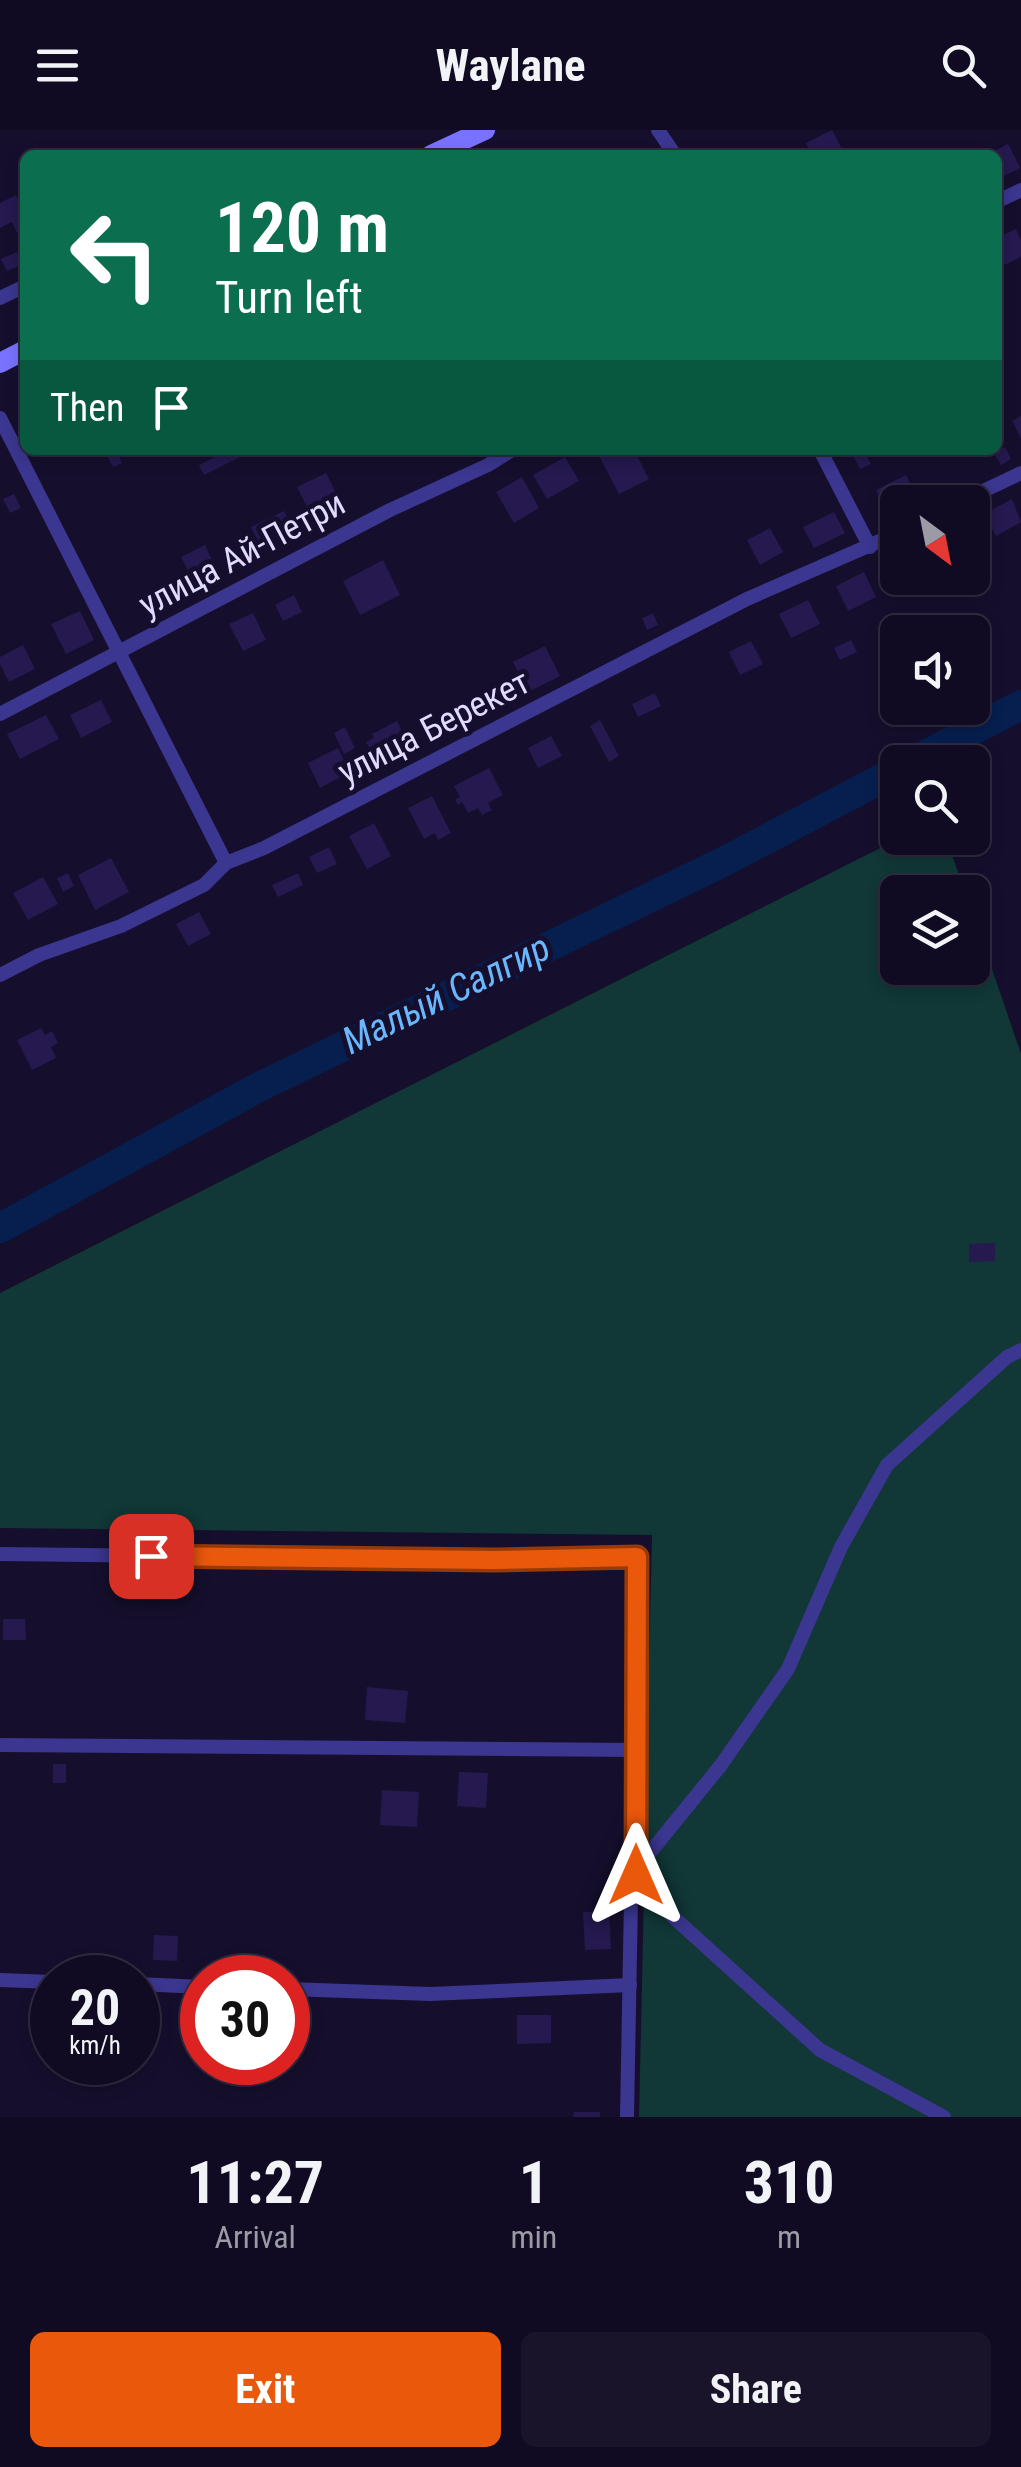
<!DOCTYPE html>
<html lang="en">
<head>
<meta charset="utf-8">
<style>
	body { margin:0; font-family:"Roboto Condensed",sans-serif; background:#19142a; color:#f1f3f6; height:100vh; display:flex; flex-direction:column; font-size:38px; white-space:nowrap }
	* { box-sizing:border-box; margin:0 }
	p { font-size:32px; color:#9c9ba5 }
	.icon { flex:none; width:55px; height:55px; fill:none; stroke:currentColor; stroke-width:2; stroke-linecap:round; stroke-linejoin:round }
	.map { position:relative; height:1987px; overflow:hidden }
	.drawer { display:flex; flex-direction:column; background:#100b22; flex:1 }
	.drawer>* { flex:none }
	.hud { position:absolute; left:20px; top:20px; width:982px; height:305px; border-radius:15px; box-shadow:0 5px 15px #0003,0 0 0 2px #302b40; background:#0b6e4f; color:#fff; overflow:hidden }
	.needle { width:65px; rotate:148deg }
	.buttons { position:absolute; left:880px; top:355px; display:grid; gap:20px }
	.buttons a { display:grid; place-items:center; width:110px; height:110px; border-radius:15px; background:#100b22; box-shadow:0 5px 15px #0003,0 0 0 2px #302b40; font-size:50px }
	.speed { position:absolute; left:30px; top:1825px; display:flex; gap:20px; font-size:50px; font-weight:700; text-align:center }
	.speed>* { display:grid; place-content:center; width:130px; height:130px; border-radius:50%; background:#100b22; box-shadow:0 5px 15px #0003,0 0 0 2px #302b40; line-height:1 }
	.speed small { font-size:25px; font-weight:400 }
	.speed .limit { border:15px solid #d22; background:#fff; color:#111 }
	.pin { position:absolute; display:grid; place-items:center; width:85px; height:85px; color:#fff; margin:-42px; border-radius:20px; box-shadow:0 5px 15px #0006 }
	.me { position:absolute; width:110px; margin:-55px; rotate:0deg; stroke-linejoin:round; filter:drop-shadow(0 0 8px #0008) }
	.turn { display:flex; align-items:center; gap:35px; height:210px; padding:0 30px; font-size:45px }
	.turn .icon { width:130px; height:130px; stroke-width:2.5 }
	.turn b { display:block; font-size:70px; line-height:85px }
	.then { display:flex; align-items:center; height:95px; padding:0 30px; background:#0003; gap:20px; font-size:38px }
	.eta { display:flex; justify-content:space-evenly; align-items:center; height:170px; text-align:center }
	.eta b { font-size:60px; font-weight:700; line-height:70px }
	.action { display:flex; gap:20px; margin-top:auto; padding:20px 30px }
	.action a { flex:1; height:115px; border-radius:15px; background:#ea580c; color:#fff; font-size:40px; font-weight:700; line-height:115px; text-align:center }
	.action a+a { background:#19142a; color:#f1f3f6 }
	header { display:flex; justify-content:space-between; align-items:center; height:130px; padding:0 30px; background:#100b22; font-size:45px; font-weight:700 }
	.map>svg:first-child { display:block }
	.green { fill:#113737 }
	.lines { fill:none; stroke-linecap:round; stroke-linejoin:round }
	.river { stroke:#061f4f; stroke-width:30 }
	.building { fill:#25194f }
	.street { stroke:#3b368f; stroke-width:14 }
	.secondary { stroke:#7872ff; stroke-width:20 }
	.route-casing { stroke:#983908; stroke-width:25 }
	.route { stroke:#ea580c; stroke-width:18 }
	.labels { text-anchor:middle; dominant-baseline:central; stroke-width:10; stroke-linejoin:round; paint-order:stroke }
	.street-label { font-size:35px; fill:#e0dbff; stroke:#150f2d }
	.water-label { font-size:38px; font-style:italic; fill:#69b7ff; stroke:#150f2d }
</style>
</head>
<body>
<header><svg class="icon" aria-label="menu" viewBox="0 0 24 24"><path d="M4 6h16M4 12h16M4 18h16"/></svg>Waylane<svg class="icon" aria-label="search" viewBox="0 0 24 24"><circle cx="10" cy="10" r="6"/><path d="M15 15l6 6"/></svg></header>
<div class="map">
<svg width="1021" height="1987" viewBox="0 0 1021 1987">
	<rect width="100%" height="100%" fill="#150f2d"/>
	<path class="green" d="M 900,708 L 946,708 L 965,762 L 898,762 L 898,838 L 972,838 L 973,783 L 1021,924 L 1021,1987 L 639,1987 L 652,1405 L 0,1398 L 0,1163 Z"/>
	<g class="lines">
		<g class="river">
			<path d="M 912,632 L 1021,575"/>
			<path d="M 0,1098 L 259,957 L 721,733 L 898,640"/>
		</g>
	</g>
	<g class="building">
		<path d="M 832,0 L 843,21 L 836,25 L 812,25 L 806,13 Z"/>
		<path d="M 1008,14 L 1020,38 L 998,49 L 998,25 L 986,25 Z"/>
		<path d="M 16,65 L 25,85 L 25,99 L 17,103 L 12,92 L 0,98 L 0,73 Z"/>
		<path d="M 1016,99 L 1021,110 L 1021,127 L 1004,135 L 998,121 L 998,107 Z"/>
		<path d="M 17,122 L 23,134 L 7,141 L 1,129 Z"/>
		<path d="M 1021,286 L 1021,308 L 1012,291 Z"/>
		<path d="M 1005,317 L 1011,329 L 1001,335 L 994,324 Z"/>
		<path d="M 104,320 L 116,320 L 122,333 L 113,337 Z"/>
		<path d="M 229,320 L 254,320 L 204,345 L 199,335 Z"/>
		<path d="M 596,320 L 634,320 L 649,349 L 619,364 Z"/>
		<path d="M 850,320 L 863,320 L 871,334 L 860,339 Z"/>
		<path d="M 565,327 L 579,351 L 547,369 L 533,345 Z"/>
		<path d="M 326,343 L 339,369 L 310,383 L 297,357 Z"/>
		<path d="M 906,345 L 917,368 L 898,372 L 898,378 L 888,383 L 876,360 Z"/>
		<path d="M 522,347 L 539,378 L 514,393 L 496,362 Z"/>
		<path d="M 14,364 L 21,378 L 10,383 L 3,369 Z"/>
		<path d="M 1012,369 L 1021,392 L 996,406 L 984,384 Z"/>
		<path d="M 284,381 L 297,407 L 269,420 L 265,411 L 260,414 L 251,397 Z"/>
		<path d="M 834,382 L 845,403 L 814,418 L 803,397 Z"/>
		<path d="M 770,398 L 783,422 L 760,435 L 747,410 Z"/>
		<path d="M 205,415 L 218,443 L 195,454 L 181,427 Z"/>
		<path d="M 383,430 L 400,465 L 360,485 L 343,451 Z"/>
		<path d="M 864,442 L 876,467 L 848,481 L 836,456 Z"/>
		<path d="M 294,465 L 302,482 L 283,491 L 275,475 Z"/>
		<path d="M 808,470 L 820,494 L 791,508 L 779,484 Z"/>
		<path d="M 80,481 L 94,510 L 66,524 L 51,494 Z"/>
		<path d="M 253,483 L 266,510 L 243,521 L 229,494 Z"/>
		<path d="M 653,483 L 658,495 L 647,500 L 642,488 Z"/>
		<path d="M 851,510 L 857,522 L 840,530 L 834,518 Z"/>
		<path d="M 751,511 L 763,534 L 740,545 L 729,522 Z"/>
		<path d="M 23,515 L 35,539 L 9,552 L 0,534 L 0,527 Z"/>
		<path d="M 545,516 L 560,546 L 528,562 L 513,532 Z"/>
		<path d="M 655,563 L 661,576 L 638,587 L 632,574 Z"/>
		<path d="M 101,570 L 112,592 L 81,608 L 70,585 Z"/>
		<path d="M 46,585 L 59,609 L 20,629 L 7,604 Z"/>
		<path d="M 600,590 L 619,626 L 609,632 L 590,596 Z"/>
		<path d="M 397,591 L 409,615 L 384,628 L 382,623 L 374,627 L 366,612 L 374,608 L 372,604 Z"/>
		<path d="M 345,597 L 355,618 L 344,624 L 334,603 Z"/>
		<path d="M 551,606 L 562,626 L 538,638 L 528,618 Z"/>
		<path d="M 338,618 L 350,642 L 320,658 L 308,633 Z"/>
		<path d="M 489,638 L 503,665 L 488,673 L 492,680 L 482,685 L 478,678 L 468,683 L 462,672 L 458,675 L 455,670 L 460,667 L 454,656 Z"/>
		<path d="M 432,666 L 451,703 L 438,710 L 435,703 L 424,709 L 408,678 Z"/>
		<path d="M 374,693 L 391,726 L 367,739 L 349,706 Z"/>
		<path d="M 329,717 L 337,734 L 317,743 L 309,727 Z"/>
		<path d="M 111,728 L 129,762 L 95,780 L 78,745 Z"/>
		<path d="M 68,743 L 74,756 L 63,762 L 57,748 Z"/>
		<path d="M 298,743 L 303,755 L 278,767 L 272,755 Z"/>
		<path d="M 43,747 L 58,774 L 28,790 L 13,763 Z"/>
		<path d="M 199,782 L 211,804 L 188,816 L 176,794 Z"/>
		<path d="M 41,898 L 45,905 L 52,901 L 58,913 L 51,917 L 56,928 L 32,940 L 17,910 Z"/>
		<path d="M 995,1113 L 995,1131 L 969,1132 L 969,1114 Z"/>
		<path d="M 3,1489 L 25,1489 L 26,1510 L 3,1510 Z"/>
		<path d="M 367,1557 L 408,1561 L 405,1593 L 365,1590 Z"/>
		<rect x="53" y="1634" width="13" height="19"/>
		<path d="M 459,1642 L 488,1643 L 486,1678 L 457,1676 Z"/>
		<path d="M 382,1660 L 419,1662 L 417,1697 L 380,1695 Z"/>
		<path d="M 609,1781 L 611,1819 L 585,1820 L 583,1782 Z"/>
		<path d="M 154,1805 L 178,1806 L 177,1831 L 153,1830 Z"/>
		<path d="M 517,1885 L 551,1885 L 551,1913 L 517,1914 Z"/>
		<rect x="288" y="1888" width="18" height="29"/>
		<path d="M 574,1982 L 600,1982 L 600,1987 L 573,1987 Z"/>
	</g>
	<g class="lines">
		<g class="street">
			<path d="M 658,0 L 675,25"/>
			<path d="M 998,71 L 1021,60"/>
			<path d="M 0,168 L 25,156"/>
			<path d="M 0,288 L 226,733"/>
			<path d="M 820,320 L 870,417"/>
			<path d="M 960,372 L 1021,343"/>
			<path d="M 0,584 L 390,380 L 488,335 L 512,320"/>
			<path d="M 0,845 L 39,825 L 121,796 L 204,755 L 226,733 L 264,718 L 747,469 L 898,403"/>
			<path d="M 0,1424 L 494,1430 L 637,1427 L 636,1745 L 631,1768 L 627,1987"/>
			<path d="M 0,1615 L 636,1620"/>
			<path d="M 636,1744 L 644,1730 L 721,1635 L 788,1539 L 841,1417 L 887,1335 L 1007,1227 L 1021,1220"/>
			<path d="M 636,1745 L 670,1784 L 820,1920 L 944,1987"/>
			<path d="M 0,1850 L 52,1852"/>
			<path d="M 138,1854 L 202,1857"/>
			<path d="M 288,1859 L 430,1864 L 630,1855"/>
		</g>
		<g class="secondary">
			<path d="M 431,25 L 485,0"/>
			<path d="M 0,233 L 25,220"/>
		</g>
	</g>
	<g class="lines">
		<defs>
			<path id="route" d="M 151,1426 L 494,1430 L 637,1427 L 636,1745"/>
		</defs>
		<use href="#route" class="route-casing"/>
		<use href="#route" class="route"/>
	</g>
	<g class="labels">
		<g class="street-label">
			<text transform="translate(242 424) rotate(-28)">улица Ай-Петри</text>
			<text transform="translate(434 597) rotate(-27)">улица Берекет</text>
		</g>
		<g class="water-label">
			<text transform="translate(446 864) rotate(-26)">Малый Салгир</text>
		</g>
	</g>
</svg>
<div class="buttons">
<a><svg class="needle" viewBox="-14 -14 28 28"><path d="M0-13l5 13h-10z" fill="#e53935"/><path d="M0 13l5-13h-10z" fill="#9c9ba5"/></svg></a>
<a><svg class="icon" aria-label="sound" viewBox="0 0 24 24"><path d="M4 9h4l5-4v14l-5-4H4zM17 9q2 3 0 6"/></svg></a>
<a><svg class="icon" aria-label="search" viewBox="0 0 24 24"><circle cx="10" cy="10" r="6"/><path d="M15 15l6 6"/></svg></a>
<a><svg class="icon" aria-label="layers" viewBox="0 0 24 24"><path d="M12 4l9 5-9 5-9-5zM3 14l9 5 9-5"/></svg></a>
</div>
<div class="speed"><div>20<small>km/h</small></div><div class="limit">30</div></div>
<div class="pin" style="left:151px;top:1426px;background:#d93025"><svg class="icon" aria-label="arrive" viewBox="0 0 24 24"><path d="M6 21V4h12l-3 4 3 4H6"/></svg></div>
<svg class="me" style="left:636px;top:1745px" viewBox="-20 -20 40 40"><path d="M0-17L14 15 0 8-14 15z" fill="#ea580c" stroke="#fff" stroke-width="4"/></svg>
<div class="hud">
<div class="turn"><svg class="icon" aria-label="left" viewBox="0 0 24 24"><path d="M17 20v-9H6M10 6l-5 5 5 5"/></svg><div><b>120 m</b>Turn left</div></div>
<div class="then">Then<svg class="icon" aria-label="arrive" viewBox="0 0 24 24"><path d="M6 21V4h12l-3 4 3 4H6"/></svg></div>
</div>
</div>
<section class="drawer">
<div class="eta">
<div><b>11:27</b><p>Arrival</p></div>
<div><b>1</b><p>min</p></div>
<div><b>310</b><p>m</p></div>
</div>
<div class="action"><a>Exit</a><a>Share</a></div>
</section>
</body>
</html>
